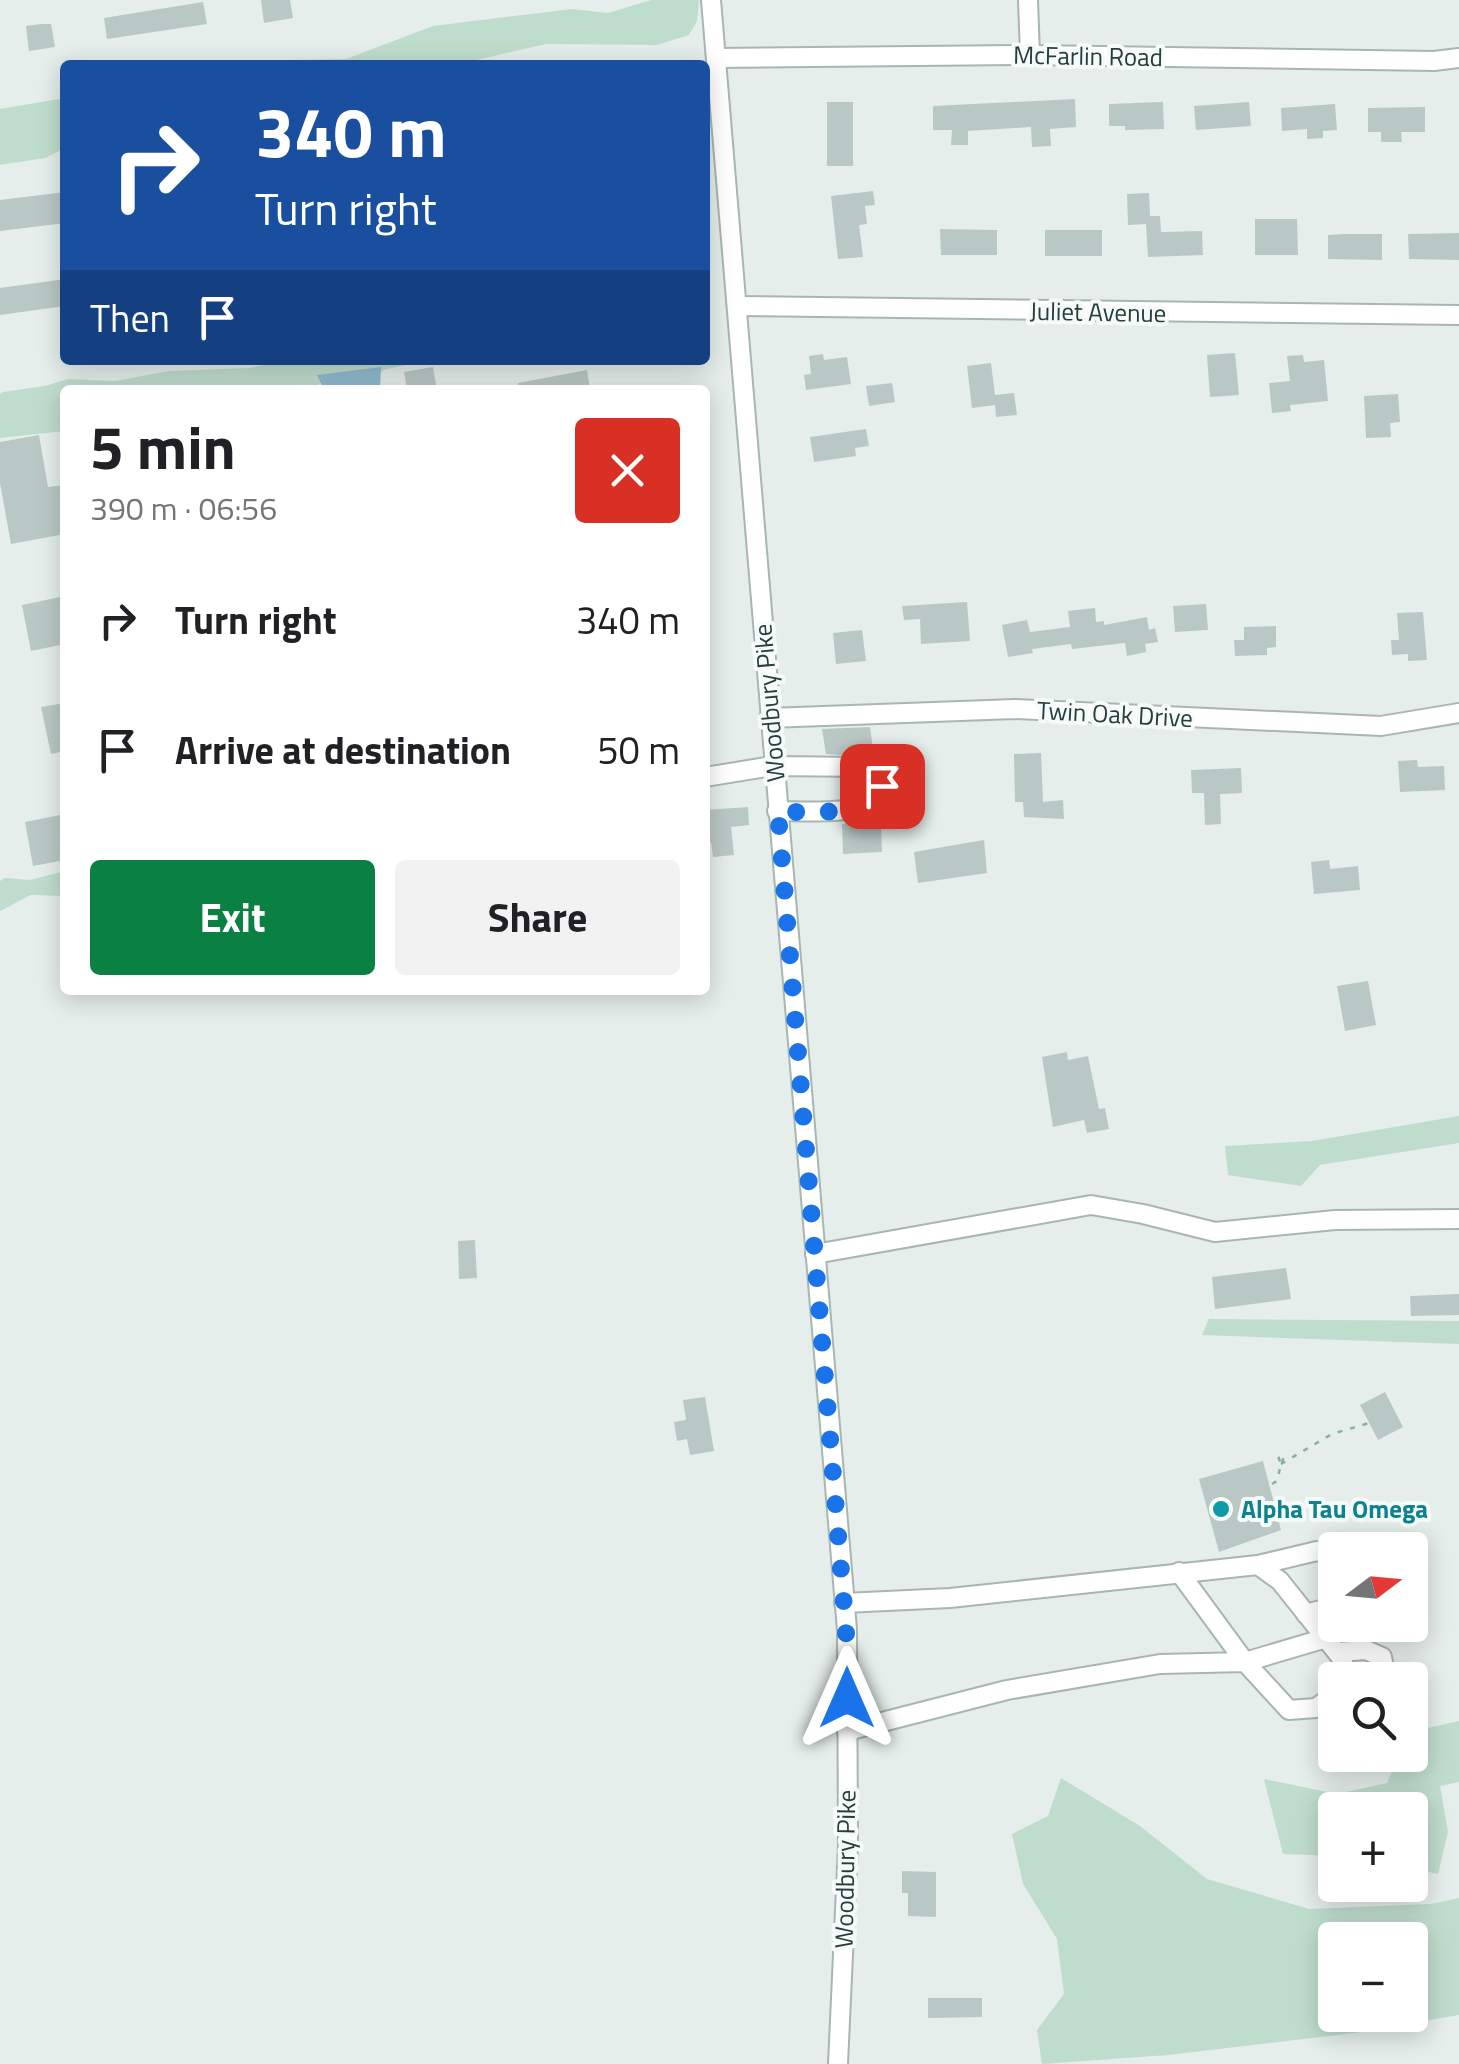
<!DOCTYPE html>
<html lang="en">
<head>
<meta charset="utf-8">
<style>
	body { margin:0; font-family:"Titillium Web",sans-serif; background:#f2f2f2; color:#202124; height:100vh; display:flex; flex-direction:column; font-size:38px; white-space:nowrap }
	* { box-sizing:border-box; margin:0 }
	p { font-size:32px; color:#757577 }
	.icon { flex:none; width:55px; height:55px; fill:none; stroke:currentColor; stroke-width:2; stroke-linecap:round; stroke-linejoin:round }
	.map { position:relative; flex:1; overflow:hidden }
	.details { position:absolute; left:60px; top:385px; width:650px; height:610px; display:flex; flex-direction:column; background:#fff; border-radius:10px; box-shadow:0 5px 25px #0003 }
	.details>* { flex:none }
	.hud { position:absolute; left:60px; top:60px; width:650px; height:305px; border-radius:10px; box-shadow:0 5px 25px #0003; background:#1a4fa0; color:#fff; overflow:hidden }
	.needle { width:65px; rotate:74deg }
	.tools { position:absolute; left:1318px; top:1532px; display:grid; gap:20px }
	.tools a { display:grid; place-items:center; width:110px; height:110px; border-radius:10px; background:#fff; box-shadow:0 5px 25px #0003; font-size:50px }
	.pin { position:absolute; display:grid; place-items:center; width:85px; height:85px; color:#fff; margin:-42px; border-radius:20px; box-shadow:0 5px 15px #0006 }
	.me { position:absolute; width:110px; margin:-55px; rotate:0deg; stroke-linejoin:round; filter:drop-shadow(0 0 8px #0008) }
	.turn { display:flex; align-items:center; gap:35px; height:210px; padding:0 30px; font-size:45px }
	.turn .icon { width:130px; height:130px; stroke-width:2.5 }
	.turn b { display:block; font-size:70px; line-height:85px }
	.then { display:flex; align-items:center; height:95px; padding:0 30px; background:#0003; gap:20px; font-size:38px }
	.round { display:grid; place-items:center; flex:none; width:105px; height:105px; border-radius:10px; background:#f2f2f2 }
	.overview { display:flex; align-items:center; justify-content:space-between; height:170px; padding:0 30px }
	h1 { font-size:60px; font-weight:700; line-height:75px }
	.action { display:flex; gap:20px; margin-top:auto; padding:20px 30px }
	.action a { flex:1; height:115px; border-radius:10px; background:#0b8043; color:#fff; font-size:40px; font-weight:700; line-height:115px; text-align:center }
	.action a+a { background:#f2f2f2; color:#202124 }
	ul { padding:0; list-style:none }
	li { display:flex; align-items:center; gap:30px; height:130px; padding:0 30px }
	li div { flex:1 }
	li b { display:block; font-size:38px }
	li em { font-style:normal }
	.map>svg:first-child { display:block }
	.green { fill:#bfddcd; fill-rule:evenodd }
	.water { fill:#90bacf }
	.building { fill:#bac8c5 }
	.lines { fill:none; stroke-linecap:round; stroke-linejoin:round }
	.minor-casing { stroke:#a8b6b3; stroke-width:22 }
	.path { stroke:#87b0ab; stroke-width:2.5; stroke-dasharray:5 8; stroke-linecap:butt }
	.minor { stroke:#fff; stroke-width:18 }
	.route { stroke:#1a73e8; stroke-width:18; stroke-dasharray:0 32.4 }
	.culture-dot { fill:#0f9aa8; stroke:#f6faf9; stroke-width:4 }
	.labels { text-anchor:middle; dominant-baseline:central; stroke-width:8; stroke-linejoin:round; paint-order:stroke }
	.street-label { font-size:25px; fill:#253f3d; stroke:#f6faf9 }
	.culture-label { font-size:25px; font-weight:bold; fill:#0d838f; stroke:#f6faf9; text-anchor:start }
</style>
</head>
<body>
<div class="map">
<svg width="1459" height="2064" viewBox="0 0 1459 2064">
	<rect width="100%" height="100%" fill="#e5eeeb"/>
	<g class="green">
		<path d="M 651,0 L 699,0 L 697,21 L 689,35 L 657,45 L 546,44 L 455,65 L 266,65 L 292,60 L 346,59 L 433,26 L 572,9 L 608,13 Z"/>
		<path d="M 65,98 L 65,148 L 45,158 L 0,165 L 0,109 Z"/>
		<path d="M 286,360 L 429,360 L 387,369 L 368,377 L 326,378 L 313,390 L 65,390 L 65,431 L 0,438 L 0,394 L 3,392 L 45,386 L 68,379 L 116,381 L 168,371 L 250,368 Z"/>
		<path d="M 65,871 L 65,896 L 31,895 L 0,911 L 0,881 L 5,878 L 30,880 Z"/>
		<path d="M 1459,1116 L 1459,1143 L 1320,1165 L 1301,1186 L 1228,1175 L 1225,1146 L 1312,1141 Z"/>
		<path d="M 1209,1319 L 1459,1321 L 1459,1344 L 1202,1335 Z"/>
		<path d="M 1459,1721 L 1459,1782 L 1440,1786 L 1448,1832 L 1438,1874 L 1410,1868 L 1410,1810 L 1335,1810 L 1335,1856 L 1283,1854 L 1264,1779 L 1337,1794 L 1387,1783 L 1399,1755 L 1410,1755 L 1410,1732 Z"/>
		<path d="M 1061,1778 L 1140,1826 L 1207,1879 L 1309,1909 L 1431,1904 L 1459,1898 L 1459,2015 L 1354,2033 L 1168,2055 L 1042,2064 L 1037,2030 L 1064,1994 L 1057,1939 L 1023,1884 L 1012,1834 L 1048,1816 ZM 1335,1940 L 1410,1940 L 1410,2015 L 1335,2015 Z"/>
	</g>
	<path class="water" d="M 381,367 L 380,390 L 324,390 L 317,375 Z"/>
	<g class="building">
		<path d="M 261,0 L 290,0 L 293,18 L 264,23 Z"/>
		<path d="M 203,2 L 207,24 L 107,39 L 104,18 Z"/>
		<path d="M 41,24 L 51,24 L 55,47 L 29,51 L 26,26 Z"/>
		<path d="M 1075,99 L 1076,127 L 1050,129 L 1051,146 L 1032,147 L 1031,127 L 968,131 L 968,145 L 951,145 L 952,130 L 933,130 L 933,106 Z"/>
		<rect x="827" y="102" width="26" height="64"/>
		<path d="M 1163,102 L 1164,129 L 1125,130 L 1125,126 L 1109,126 L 1109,104 Z"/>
		<path d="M 1249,102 L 1251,126 L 1196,130 L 1194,106 Z"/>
		<path d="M 1335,104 L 1337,130 L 1323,131 L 1323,138 L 1307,139 L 1307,129 L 1282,131 L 1281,108 Z"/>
		<path d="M 1425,107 L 1425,132 L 1401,132 L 1402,142 L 1381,142 L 1381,132 L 1368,132 L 1368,108 Z"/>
		<path d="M 873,191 L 875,205 L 865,206 L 867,224 L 859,225 L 863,257 L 838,259 L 831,196 Z"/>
		<path d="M 65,192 L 65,223 L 0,231 L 0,200 Z"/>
		<path d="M 1149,193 L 1150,216 L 1160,216 L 1161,232 L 1202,231 L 1203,255 L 1148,257 L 1146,224 L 1128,225 L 1127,194 Z"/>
		<path d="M 1255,219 L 1297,219 L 1298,255 L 1255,255 Z"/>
		<path d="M 940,229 L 997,230 L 997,255 L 941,255 Z"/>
		<rect x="1045" y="230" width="57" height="26"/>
		<path d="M 1459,233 L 1459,260 L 1409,259 L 1408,234 Z"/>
		<path d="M 1345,234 L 1382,234 L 1382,260 L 1328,259 L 1328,235 Z"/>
		<path d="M 65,279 L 65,306 L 0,315 L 0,288 Z"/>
		<path d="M 1235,353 L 1239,395 L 1210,397 L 1207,355 Z"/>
		<path d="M 823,354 L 824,360 L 847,357 L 851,384 L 806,390 L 804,375 L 811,374 L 809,356 Z"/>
		<path d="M 1303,355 L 1304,362 L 1324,360 L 1328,401 L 1290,405 L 1291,411 L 1272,413 L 1269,383 L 1290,381 L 1287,356 Z"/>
		<path d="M 991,363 L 995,395 L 1014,393 L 1017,415 L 996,417 L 995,405 L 972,408 L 967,366 Z"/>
		<path d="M 433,367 L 437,390 L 407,390 L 404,372 Z"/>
		<path d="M 587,370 L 590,390 L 519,390 L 518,383 Z"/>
		<path d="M 892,383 L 895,402 L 869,406 L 866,386 Z"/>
		<path d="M 1398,394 L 1400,422 L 1390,423 L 1391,437 L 1366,438 L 1364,396 Z"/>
		<path d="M 866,429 L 869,446 L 855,448 L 856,456 L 814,462 L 810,437 Z"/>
		<path d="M 39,435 L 48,487 L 65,485 L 65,534 L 11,544 L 0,483 L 0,442 Z"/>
		<path d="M 65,596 L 65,644 L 31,651 L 22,605 Z"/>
		<path d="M 967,602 L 970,641 L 921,644 L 920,619 L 904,620 L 902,606 Z"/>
		<path d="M 1206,604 L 1208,630 L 1175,632 L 1173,606 Z"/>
		<path d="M 1095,608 L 1096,622 L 1104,621 L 1104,625 L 1147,617 L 1149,630 L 1155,628 L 1158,642 L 1145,644 L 1146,652 L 1127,656 L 1125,643 L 1072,649 L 1071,644 L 1032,649 L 1033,653 L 1008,657 L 1002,625 L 1027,620 L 1030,632 L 1070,627 L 1068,611 Z"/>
		<path d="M 1423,612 L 1427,660 L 1408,661 L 1408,654 L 1392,655 L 1391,640 L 1399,640 L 1397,613 Z"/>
		<path d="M 1276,626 L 1276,647 L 1267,648 L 1267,655 L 1235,656 L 1234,640 L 1244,640 L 1244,627 Z"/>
		<path d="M 862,630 L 866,661 L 836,664 L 833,633 Z"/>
		<path d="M 65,703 L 65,751 L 51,754 L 41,707 Z"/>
		<path d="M 870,727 L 874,757 L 826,754 L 822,729 Z"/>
		<path d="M 1041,753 L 1043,802 L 1063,800 L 1064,819 L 1024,817 L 1023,802 L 1015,802 L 1014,754 Z"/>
		<path d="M 1417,760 L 1418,767 L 1444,766 L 1445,790 L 1400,792 L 1398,761 Z"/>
		<path d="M 1241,768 L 1242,793 L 1220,794 L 1221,824 L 1205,825 L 1204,793 L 1192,793 L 1191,770 Z"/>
		<path d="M 748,807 L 749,825 L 731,827 L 734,855 L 713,857 L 711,842 L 705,843 L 705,810 Z"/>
		<path d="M 65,814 L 65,860 L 33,866 L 25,822 Z"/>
		<path d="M 881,823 L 882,852 L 843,854 L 842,824 Z"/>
		<path d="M 984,840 L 987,873 L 918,883 L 914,852 Z"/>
		<path d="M 1329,860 L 1330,869 L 1358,866 L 1360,890 L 1314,894 L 1311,862 Z"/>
		<path d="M 1368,981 L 1376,1025 L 1345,1031 L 1337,986 Z"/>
		<path d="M 1067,1052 L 1068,1060 L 1088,1056 L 1099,1109 L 1105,1108 L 1109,1129 L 1087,1133 L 1084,1120 L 1053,1127 L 1042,1057 Z"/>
		<path d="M 475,1240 L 477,1278 L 459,1279 L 458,1241 Z"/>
		<path d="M 1286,1268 L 1291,1299 L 1215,1309 L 1212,1277 Z"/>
		<path d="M 1459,1294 L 1459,1315 L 1411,1316 L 1410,1296 Z"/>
		<path d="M 1385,1392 L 1403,1427 L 1378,1440 L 1360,1405 Z"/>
		<path d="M 705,1397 L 714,1451 L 690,1455 L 687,1439 L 677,1441 L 674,1422 L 686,1420 L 683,1400 Z"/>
		<path d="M 1263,1461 L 1281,1530 L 1219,1552 L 1199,1479 Z"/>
		<path d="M 902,1871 L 936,1872 L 936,1917 L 908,1916 L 908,1893 L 902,1893 Z"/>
		<path d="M 928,1998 L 982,1998 L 982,2017 L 928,2018 Z"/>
	</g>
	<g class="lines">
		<defs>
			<g id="minor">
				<path d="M 711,0 L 847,1630 L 848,1845 L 838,2064"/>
				<path d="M 1028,0 L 1030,55"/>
				<path d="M 716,58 L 1030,55 L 1434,61 L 1459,58"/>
				<path d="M 737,306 L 1459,315"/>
				<path d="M 769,718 L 1015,709 L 1381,726 L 1459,713"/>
				<path d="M 705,777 L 773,766 L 865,767 C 879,771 882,780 882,793 C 865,817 805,811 777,811"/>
				<path d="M 815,1254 L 1091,1205 L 1143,1214 L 1215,1232 L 1335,1220 L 1459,1219"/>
				<path d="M 1258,1565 L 1317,1551 L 1335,1556"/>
				<path d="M 1179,1572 L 1245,1662 L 1326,1638"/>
				<path d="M 844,1603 L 950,1598 L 1258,1565 L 1280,1581 L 1343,1660 L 1340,1680"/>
				<path d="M 1306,1614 L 1335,1606"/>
				<path d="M 1338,1652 L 1366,1650 L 1382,1657 L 1385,1672 L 1380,1680"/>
				<path d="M 847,1731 L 1007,1690 L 1160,1664 L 1245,1662 L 1289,1710 L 1316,1708 L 1335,1694"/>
			</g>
		</defs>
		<use href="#minor" class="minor-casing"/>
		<g class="path">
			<path d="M 1282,1463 L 1285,1452"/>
			<path d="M 1281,1464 L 1332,1434 L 1369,1423"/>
			<path d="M 1272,1484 L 1277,1481 L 1281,1464 L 1278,1456"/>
		</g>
		<use href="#minor" class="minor"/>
	</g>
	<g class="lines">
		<path class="route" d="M 847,1698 L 846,1630 L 778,812 C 809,811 848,816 877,800 L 882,786"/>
	</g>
	<circle class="culture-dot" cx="1221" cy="1509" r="10"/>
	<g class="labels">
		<g class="street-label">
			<text transform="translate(1088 56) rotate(1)">McFarlin Road</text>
			<text transform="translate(1098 312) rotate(1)">Juliet Avenue</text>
			<text transform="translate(769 703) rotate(-95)">Woodbury Pike</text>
			<text transform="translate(1115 714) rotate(3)">Twin Oak Drive</text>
			<text transform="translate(845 1869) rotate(-89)">Woodbury Pike</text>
		</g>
		<g class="culture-label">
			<text x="1241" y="1509">Alpha Tau Omega</text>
		</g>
	</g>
</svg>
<div class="tools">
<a><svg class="needle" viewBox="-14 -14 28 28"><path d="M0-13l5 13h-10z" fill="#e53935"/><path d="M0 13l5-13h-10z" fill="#757577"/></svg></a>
<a><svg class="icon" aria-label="search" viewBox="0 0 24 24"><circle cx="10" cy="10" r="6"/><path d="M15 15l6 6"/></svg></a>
<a>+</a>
<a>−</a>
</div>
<div class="pin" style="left:882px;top:786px;background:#d93025"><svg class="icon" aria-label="arrive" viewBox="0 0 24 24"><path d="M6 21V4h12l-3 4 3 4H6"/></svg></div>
<svg class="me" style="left:847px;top:1698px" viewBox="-20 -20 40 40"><path d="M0-17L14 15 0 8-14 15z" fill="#1a73e8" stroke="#fff" stroke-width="4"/></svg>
<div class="hud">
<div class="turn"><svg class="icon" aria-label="right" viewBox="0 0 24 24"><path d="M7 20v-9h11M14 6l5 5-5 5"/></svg><div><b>340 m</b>Turn right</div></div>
<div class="then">Then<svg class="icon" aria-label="arrive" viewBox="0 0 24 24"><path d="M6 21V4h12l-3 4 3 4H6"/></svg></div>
</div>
<section class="details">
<div class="overview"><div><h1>5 min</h1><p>390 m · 06:56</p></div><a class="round" style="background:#d93025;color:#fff"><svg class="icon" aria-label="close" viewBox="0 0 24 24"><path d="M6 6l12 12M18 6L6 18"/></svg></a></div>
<ul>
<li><svg class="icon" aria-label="right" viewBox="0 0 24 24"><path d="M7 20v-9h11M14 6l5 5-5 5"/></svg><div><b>Turn right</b></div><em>340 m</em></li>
<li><svg class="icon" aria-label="arrive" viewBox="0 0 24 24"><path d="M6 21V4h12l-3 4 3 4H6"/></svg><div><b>Arrive at destination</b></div><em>50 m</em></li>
</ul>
<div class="action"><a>Exit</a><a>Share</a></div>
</section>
</div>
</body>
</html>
